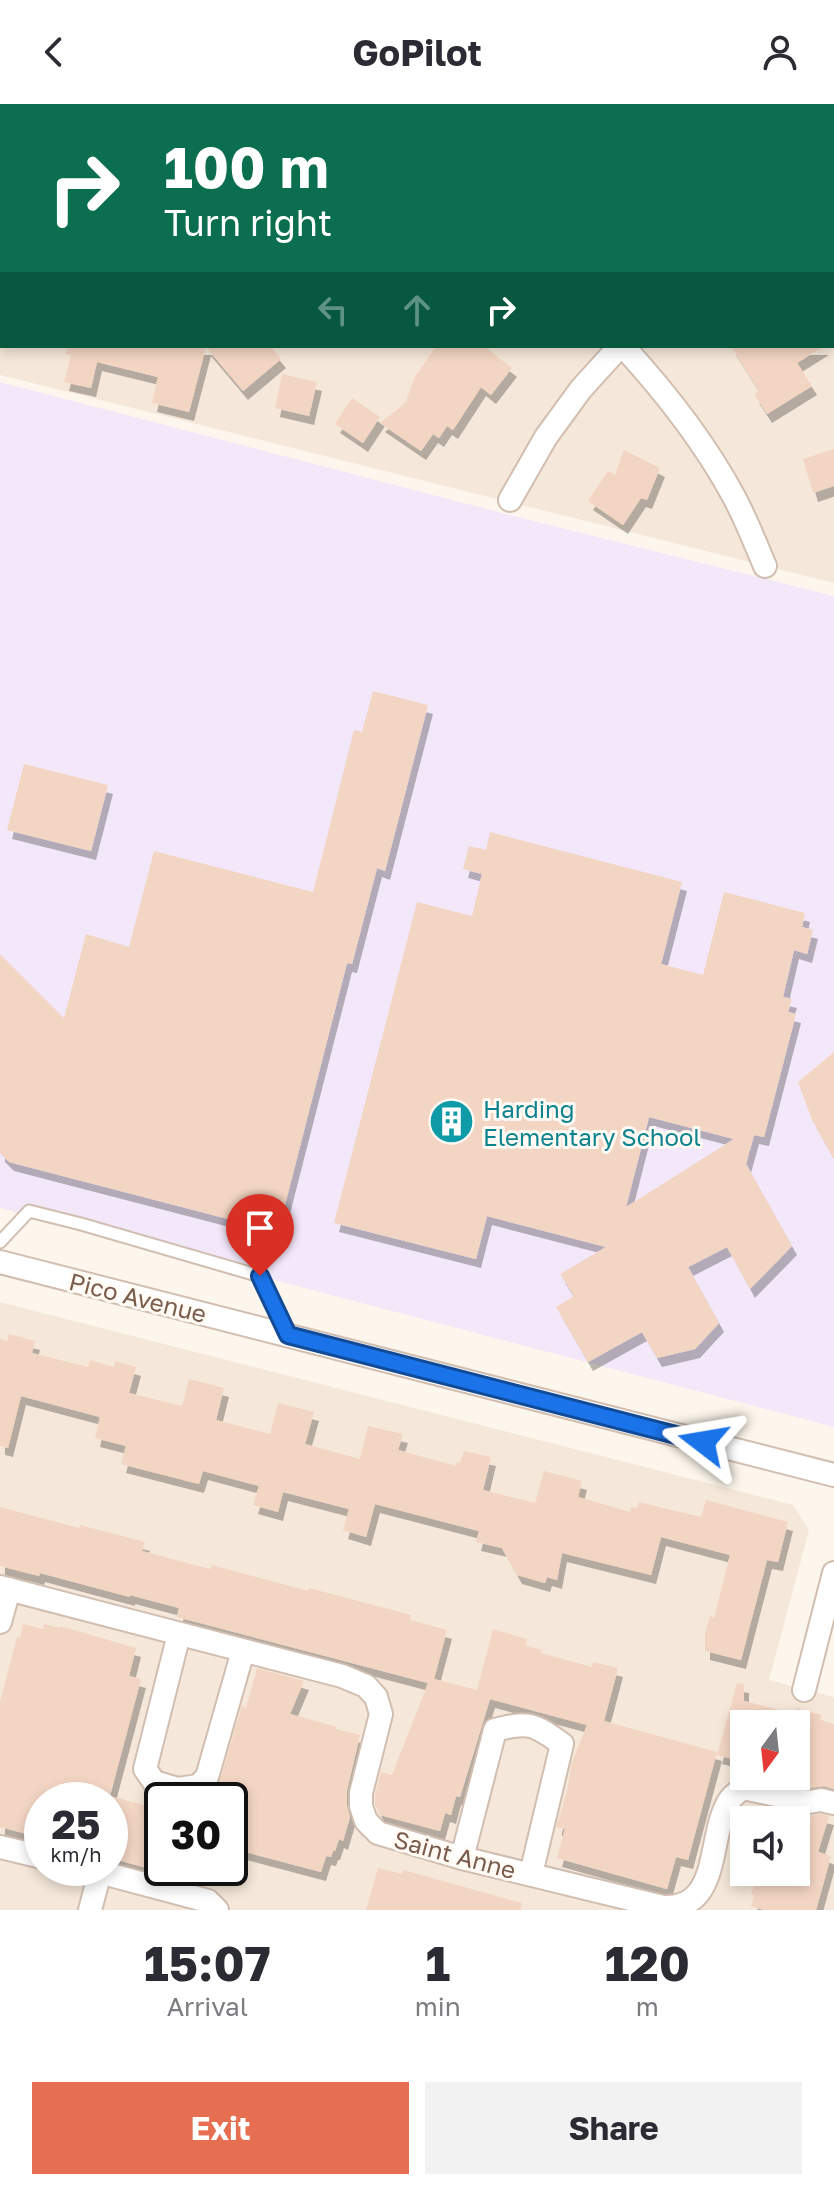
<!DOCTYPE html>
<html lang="en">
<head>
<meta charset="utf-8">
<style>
	body { margin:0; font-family:"Golos Text",sans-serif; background:#f2f2f3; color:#2b2b33; height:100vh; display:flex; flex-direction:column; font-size:30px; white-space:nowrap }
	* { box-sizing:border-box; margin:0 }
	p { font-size:26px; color:#7c7c81 }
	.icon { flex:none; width:44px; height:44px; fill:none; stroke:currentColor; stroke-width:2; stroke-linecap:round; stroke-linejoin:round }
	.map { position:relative; height:1806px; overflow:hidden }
	.drawer { display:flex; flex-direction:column; background:#fff; flex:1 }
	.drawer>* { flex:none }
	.guide { position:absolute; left:0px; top:0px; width:834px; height:244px; box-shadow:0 4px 12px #0003; background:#0b6e4f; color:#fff; overflow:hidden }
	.needle { width:52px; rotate:195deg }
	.controls { position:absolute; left:730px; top:1606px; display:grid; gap:16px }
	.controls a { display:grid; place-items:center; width:80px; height:80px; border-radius:0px; background:#fff; box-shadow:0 4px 12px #0003; font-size:40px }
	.speed { position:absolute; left:24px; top:1678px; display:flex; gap:16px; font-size:40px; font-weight:700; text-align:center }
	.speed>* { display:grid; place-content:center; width:104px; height:104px; border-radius:50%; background:#fff; box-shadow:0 4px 12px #0003; line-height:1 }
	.speed small { font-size:20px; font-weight:400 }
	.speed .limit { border:4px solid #111; border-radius:12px; background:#fff; color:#111 }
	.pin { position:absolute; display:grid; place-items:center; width:68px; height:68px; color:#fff; margin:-82px -34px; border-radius:50% 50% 50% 0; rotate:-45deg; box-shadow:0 0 8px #0007 }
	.pin .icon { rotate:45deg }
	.me { position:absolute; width:88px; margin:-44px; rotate:284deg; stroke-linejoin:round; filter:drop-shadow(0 0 6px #0008) }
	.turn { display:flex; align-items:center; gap:28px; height:168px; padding:0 32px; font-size:36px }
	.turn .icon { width:104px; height:104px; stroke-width:2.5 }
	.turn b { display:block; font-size:56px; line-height:68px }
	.lanes { display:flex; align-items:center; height:76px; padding:0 32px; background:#0003; justify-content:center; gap:40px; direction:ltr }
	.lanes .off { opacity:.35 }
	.eta { display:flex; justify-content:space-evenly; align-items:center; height:136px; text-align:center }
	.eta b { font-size:48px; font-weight:700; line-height:56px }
	.cta { display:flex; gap:16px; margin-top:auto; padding:16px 32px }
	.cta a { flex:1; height:92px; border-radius:0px; background:#e76f51; color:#fff; font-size:32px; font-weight:700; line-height:92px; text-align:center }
	.cta a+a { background:#f2f2f3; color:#2b2b33 }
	header { display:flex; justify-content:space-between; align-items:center; height:104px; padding:0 32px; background:#fff; font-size:36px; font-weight:700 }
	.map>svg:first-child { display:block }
	.residential { fill:#f5e8da; fill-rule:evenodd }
	.education { fill:#f3e8fa }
	.building { fill:#f3d5c3; fill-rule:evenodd; filter:url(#shadow) }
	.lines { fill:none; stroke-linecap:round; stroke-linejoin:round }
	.lane-casing { stroke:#d1beb0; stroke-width:15 }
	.street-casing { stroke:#d1beb0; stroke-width:26 }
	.lane { stroke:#fff; stroke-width:11 }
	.street { stroke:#fff; stroke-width:22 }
	.route-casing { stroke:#114b97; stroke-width:20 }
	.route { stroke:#1a73e8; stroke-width:14 }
	.labels { text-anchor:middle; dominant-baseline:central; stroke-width:6; stroke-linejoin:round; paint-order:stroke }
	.culture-label { font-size:24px; fill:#0d838f; stroke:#fffaf3; text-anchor:start }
	.street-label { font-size:24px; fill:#7a5c4d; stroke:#fffaf3 }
</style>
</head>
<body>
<header><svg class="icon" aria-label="back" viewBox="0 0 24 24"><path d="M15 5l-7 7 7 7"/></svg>GoPilot<svg class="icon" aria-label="person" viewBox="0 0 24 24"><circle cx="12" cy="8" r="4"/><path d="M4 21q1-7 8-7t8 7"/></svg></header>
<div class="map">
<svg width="834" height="1806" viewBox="0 0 834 1806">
	<defs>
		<filter id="shadow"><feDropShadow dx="5" dy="9" stdDeviation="0" flood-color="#0004"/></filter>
	</defs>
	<rect width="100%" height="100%" fill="#fdf6ec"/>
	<g class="residential">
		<path d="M 0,0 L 834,0 L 834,479 L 0,271 ZM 2,2 L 832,2 L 832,242 L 2,242 Z"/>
		<path d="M 0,1198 L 793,1401 L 809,1426 L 769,1576 L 834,1593 L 834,1806 L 0,1806 ZM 744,1620 L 796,1620 L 796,1672 L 744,1672 ZM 42,1696 L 110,1696 L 110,1764 L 42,1764 ZM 162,1696 L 230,1696 L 230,1764 L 162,1764 ZM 744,1716 L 796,1716 L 796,1768 L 744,1768 Z"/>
	</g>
	<path class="education" d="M 0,278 L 506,410 L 834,492 L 834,1323 L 0,1104 Z"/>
	<g class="building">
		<path d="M 67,242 L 270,242 L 281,255 L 243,287 L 206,243 L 189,308 L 152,299 L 158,273 L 97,258 L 91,284 L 64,278 L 71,251 L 66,250 Z"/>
		<path d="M 436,242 L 484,242 L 512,264 L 491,291 L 481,283 L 453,326 L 447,322 L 439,334 L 433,330 L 421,347 L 380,319 L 405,299 L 415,273 Z"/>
		<path d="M 731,242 L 824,242 L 797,259 L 812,282 L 767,310 L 754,290 L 759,287 Z"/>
		<path d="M 282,270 L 317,278 L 309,312 L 275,304 Z"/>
		<path d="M 352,294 L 380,313 L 363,339 L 335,320 Z"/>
		<path d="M 834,345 L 834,382 L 813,389 L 803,355 Z"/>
		<path d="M 624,346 L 660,364 L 647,396 L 641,394 L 623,421 L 588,397 L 608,367 L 615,371 Z"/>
		<path d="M 373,587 L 428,601 L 385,767 L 377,764 L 352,860 L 347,859 L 278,1128 L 9,1058 L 0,1049 L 0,850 L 64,914 L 86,830 L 129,843 L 154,747 L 313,788 L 354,626 L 362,628 Z"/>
		<path d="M 24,660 L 108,681 L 91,747 L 7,726 Z"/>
		<path d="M 490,728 L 682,778 L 661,860 L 703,871 L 724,788 L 805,809 L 802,823 L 813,826 L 807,850 L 794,846 L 783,893 L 792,895 L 788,908 L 796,910 L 764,1033 L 754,1031 L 746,1060 L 792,1142 L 750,1185 L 727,1143 L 688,1163 L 719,1219 L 695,1245 L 657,1254 L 642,1228 L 588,1258 L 556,1203 L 574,1192 L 560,1170 L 606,1143 L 487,1112 L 476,1155 L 334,1119 L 417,798 L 472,812 L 482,770 L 463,765 L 469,742 L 486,746 ZM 649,1013 L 734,1035 L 626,1103 Z"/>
		<path d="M 834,948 L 834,1055 L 812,1016 L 798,978 Z"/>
		<path d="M 9,1230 L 35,1237 L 32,1249 L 88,1263 L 90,1256 L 114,1263 L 115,1257 L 136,1263 L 129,1289 L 182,1302 L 189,1275 L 224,1284 L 216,1316 L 270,1330 L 278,1299 L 314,1308 L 305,1340 L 360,1355 L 368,1322 L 403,1330 L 398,1346 L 456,1362 L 457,1358 L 460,1359 L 464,1347 L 491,1353 L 483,1386 L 535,1399 L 544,1367 L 582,1377 L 578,1393 L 630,1408 L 631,1403 L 637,1404 L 639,1398 L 701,1413 L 706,1396 L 788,1418 L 778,1458 L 767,1456 L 741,1556 L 705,1547 L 705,1529 L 710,1512 L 714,1514 L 730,1451 L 661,1433 L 651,1471 L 562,1449 L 557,1476 L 547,1473 L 545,1479 L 517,1471 L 502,1444 L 476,1438 L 479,1427 L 375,1400 L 366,1433 L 343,1426 L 349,1405 L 283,1388 L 278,1408 L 253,1401 L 259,1382 L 203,1367 L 199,1380 L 121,1360 L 126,1342 L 95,1334 L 100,1313 L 21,1292 L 8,1344 L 0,1342 L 0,1235 L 7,1237 Z"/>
		<path d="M 0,1403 L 79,1424 L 80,1421 L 145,1438 L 142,1447 L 210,1465 L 212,1461 L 308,1487 L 309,1484 L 411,1511 L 410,1516 L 447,1526 L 434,1575 L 477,1586 L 493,1525 L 527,1535 L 525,1541 L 542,1546 L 541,1549 L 592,1563 L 593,1558 L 618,1564 L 604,1617 L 717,1648 L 688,1756 L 676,1753 L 667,1785 L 557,1754 L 565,1725 L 557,1723 L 557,1720 L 567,1687 L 572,1658 L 587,1621 L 490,1595 L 460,1693 L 456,1692 L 451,1711 L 445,1709 L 440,1727 L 380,1711 L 375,1700 L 375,1691 L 381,1668 L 392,1671 L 428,1579 L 177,1513 L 179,1504 L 130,1491 L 130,1493 L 40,1469 L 39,1472 L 0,1462 Z"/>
		<path d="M 23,1520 L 43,1525 L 44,1520 L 60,1524 L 60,1522 L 136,1544 L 129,1572 L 141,1575 L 110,1692 L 162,1706 L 162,1768 L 110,1754 L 110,1693 L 109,1696 L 42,1696 L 42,1734 L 0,1723 L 0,1598 L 17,1533 L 20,1534 Z"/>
		<path d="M 257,1564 L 304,1577 L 290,1610 L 337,1623 L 336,1625 L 360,1631 L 347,1686 L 347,1702 L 350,1713 L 343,1737 L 339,1735 L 335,1747 L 333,1747 L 331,1753 L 326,1752 L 321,1768 L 230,1744 L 230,1696 L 214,1696 L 242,1602 L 246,1604 Z"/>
		<path d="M 737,1579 L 744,1580 L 744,1597 L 796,1610 L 796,1604 L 822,1611 L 821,1616 L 834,1620 L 834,1685 L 824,1682 L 809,1684 L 795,1681 L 803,1654 L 796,1652 L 796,1620 L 744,1620 L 744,1658 L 717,1651 Z"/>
		<path d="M 788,1708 L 807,1712 L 821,1710 L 829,1712 L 818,1748 L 831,1752 L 816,1806 L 764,1806 L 751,1802 L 754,1791 L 751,1790 L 758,1768 L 796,1768 L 796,1716 L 786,1716 Z"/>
		<path d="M 378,1764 L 402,1770 L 403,1766 L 522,1799 L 521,1806 L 366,1806 Z"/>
	</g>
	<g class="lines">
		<defs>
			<path id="lane" d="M 0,1138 L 29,1107 L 81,1120 L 260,1172 L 287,1231"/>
			<g id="street">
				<path d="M 307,2 L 309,0"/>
				<path d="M 0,63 L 2,64"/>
				<path d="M 832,100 L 834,99"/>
				<path d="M 623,242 C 666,289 704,337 734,393 C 746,415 755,439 765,462"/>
				<path d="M 510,396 L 546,333 L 581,285 L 620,242"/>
				<path d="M 0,1158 L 834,1371"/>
				<path d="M 0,1483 L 342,1572 L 366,1582 L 376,1593 L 381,1610 L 361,1689 L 361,1702 L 366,1717 L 378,1729 L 462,1754 L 663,1803 C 722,1806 707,1732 729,1697 C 733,1691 738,1688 743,1684 L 809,1698 L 821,1696 L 834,1699"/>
				<path d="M 0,1518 L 9,1485"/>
				<path d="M 179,1530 L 145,1665 L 154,1678 L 178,1685 L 198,1682 L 207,1673 L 243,1547"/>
				<path d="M 804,1586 L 834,1469"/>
				<path d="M 0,1743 L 42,1753"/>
				<path d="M 462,1754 L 495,1626 C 529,1617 534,1620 562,1640 L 531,1770"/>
				<path d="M 84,1764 L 208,1797 L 217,1806"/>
				<path d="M 90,1806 L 100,1768"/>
			</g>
		</defs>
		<use href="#lane" class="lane-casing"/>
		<use href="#street" class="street-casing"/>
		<use href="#lane" class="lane"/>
		<use href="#street" class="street"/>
	</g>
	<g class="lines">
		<defs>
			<path id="route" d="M 260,1172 L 288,1231 L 703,1338"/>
		</defs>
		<use href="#route" class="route-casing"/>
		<use href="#route" class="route"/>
	</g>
	<defs>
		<symbol id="building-disc" viewBox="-11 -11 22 22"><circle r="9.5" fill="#0f9aa8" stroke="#fffaf3"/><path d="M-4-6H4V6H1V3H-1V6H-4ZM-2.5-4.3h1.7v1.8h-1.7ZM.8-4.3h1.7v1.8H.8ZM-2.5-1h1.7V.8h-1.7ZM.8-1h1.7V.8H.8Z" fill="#fff"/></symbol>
	</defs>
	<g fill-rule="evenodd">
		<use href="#building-disc" x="426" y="992" width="51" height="51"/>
	</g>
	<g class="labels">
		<g class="culture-label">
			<text x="483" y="1004">Harding<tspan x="483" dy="28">Elementary School</tspan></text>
		</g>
		<g class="street-label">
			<text transform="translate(138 1193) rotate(14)">Pico Avenue</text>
			<text transform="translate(455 1750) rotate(15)">Saint Anne</text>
		</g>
	</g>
</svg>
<div class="controls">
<a><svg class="needle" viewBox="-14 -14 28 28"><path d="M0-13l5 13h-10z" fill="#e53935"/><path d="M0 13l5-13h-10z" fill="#7c7c81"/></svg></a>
<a><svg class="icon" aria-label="sound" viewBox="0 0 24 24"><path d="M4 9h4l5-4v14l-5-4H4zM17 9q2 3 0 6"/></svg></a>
</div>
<div class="speed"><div>25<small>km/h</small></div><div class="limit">30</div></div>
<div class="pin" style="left:260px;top:1172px;background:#d93025"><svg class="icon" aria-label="arrive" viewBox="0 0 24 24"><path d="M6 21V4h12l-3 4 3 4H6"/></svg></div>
<svg class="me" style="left:703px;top:1338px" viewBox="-20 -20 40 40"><path d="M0-17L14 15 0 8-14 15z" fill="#1a73e8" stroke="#fff" stroke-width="4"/></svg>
<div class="guide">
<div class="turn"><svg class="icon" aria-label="right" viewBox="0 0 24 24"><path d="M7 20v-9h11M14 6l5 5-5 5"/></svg><div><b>100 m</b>Turn right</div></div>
<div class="lanes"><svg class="icon off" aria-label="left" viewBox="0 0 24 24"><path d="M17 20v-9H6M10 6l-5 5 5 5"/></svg><svg class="icon off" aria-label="ahead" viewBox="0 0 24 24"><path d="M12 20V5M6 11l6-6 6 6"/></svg><svg class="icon" aria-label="right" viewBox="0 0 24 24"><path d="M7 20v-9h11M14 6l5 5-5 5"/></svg></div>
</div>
</div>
<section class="drawer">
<div class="eta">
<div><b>15:07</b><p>Arrival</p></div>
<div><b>1</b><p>min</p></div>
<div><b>120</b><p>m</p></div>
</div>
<div class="cta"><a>Exit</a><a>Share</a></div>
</section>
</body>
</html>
